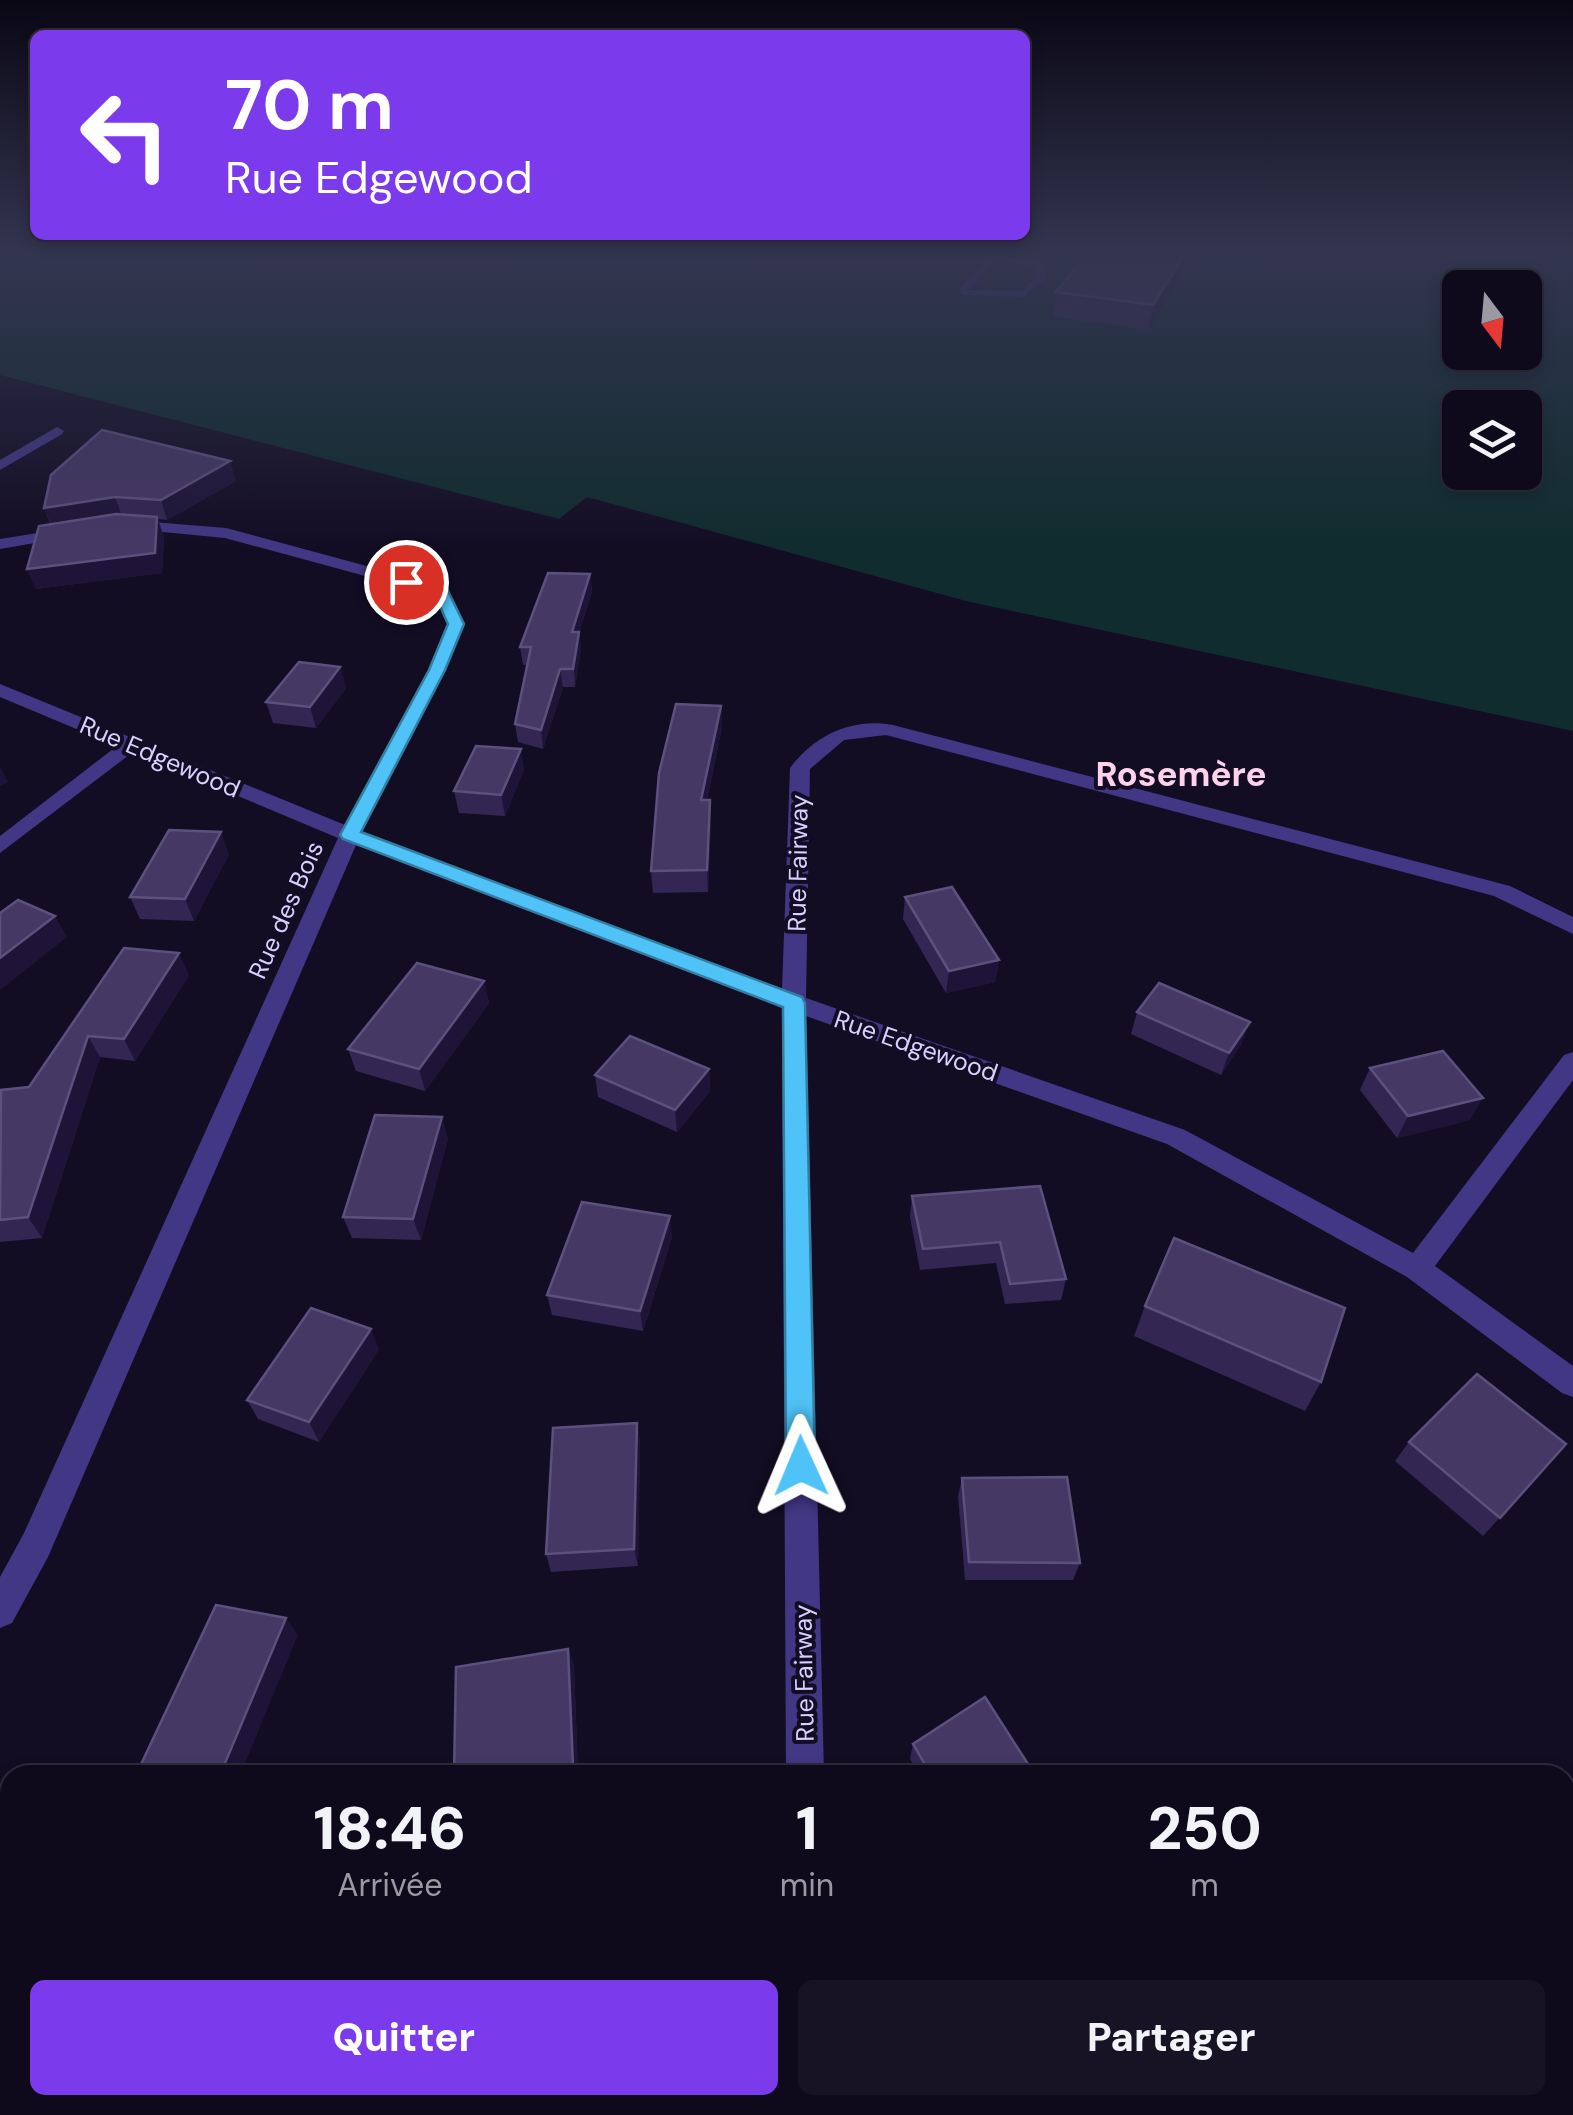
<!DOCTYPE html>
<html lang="fr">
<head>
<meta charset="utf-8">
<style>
	body { margin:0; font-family:"DM Sans",sans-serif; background:#171324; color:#f1f3f6; height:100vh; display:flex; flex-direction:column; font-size:38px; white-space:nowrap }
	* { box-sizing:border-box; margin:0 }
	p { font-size:32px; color:#9b9aa3 }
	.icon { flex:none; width:55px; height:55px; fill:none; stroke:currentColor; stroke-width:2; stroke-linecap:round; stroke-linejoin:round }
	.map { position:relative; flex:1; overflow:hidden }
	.side { position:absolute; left:0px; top:1765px; width:1575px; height:350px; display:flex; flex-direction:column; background:#0e0a1b; border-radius:30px 30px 0 0; box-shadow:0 5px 15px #0003,0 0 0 2px #2e2b3a }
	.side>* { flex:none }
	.guide { position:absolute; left:30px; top:30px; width:1000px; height:210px; border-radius:15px; box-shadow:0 5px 15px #0003,0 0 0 2px #2e2b3a; background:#7c3aed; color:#fff; overflow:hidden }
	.needle { width:65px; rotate:164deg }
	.tools { position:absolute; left:1442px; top:270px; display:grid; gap:20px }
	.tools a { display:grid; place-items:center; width:100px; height:100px; border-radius:15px; background:#0e0a1b; box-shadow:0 5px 15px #0003,0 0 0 2px #2e2b3a; font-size:50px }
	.pin { position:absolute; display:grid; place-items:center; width:85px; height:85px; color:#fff; margin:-42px; border:5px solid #fff; border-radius:50%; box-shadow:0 2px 10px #0007 }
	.me { position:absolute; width:110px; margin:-55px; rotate:359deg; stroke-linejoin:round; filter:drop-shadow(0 0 8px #0008) }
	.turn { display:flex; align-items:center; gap:35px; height:210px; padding:0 30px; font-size:45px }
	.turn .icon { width:130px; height:130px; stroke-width:2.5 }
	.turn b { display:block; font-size:70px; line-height:85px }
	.eta { display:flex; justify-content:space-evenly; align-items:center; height:170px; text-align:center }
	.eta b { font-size:60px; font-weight:800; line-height:70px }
	.button { display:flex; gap:20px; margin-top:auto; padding:20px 30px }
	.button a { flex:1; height:115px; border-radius:15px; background:#7c3aed; color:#fff; font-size:40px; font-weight:800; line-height:115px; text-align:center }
	.button a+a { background:#171324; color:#f1f3f6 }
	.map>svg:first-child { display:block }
	.green { fill:#102c2e; fill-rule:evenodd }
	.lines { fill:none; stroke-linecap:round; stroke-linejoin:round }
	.lane { fill:#413784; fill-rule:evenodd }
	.street { fill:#413784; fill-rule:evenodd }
	.wall { fill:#332652 }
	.shaded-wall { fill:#1e1438 }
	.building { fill:#453865; stroke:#5c507d; stroke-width:2.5 }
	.route { fill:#4fc3f7; stroke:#337fa1; stroke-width:2.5 }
	.labels { text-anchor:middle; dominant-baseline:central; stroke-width:8; stroke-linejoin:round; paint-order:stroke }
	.street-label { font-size:25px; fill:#dad0ff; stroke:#130d24 }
	.district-label { font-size:35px; font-weight:bold; fill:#ffd2eb; stroke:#130d24 }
</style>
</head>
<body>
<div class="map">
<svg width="1573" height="2115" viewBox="0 0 1573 2115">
	<rect width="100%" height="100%" fill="#130d24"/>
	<path class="green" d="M 0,252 L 1573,252 L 1573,731 L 966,601 L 587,497 L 559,519 L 0,375 ZM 1460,288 L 1525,288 L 1525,352 L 1460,352 ZM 1460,408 L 1525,408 L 1525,472 L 1460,472 Z"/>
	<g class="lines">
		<path class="lane" d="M 964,252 L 1038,262 L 1048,276 L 1023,297 L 963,295 L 959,289 L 987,258 ZM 995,260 L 1032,266 L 1038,276 L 1021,291 L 969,290 Z"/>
		<g class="street">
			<path d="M 57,427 L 64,431 L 62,434 L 0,470 L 0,460 Z"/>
			<path d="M 128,520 L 226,528 L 448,588 L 465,624 L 446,670 L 362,832 L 782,989 L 790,768 C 814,736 851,717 893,725 L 1510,886 L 1573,917 L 1573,934 L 1494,896 L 886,735 L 844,740 L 810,769 L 806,998 L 1185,1130 L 1413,1253 L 1564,1055 L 1573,1052 L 1573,1080 L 1435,1266 L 1573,1366 L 1573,1397 L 1562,1393 L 1407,1277 L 1167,1144 L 806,1016 L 824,1775 L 786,1775 L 782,1008 L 356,845 L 48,1557 L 12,1623 L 0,1628 L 0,1577 L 24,1533 L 338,838 L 133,752 L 0,853 L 0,836 L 117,746 L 0,697 L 0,684 L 345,825 L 428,670 L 447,624 L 435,595 L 225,538 L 122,528 L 120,525 Z"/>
			<path d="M 69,528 L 75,530 L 75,536 L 0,549 L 0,539 Z"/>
			<path d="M 0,1837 L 10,1841 L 10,1891 L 0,1886 Z"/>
			<path d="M 927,2105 L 975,2105 L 980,2115 L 932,2115 Z"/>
		</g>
	</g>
	<g class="wall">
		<path d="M 1180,278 L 1149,330 L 1053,317 L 1056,292 Z"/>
		<path d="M 236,481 L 167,520 L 158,519 L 164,537 L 162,573 L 36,589 L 27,569 L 50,524 L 44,508 Z"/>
		<path d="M 590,574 L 592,592 L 579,633 L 581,649 L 575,687 L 563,687 L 543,749 L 518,742 L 515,724 L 528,665 L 523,665 L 520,647 Z"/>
		<path d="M 340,667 L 346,688 L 316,728 L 273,723 L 266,702 Z"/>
		<path d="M 721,706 L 722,727 L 707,800 L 711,822 L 708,892 L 653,893 L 651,871 Z"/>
		<path d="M 524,770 L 505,816 L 459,813 L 454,791 Z"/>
		<path d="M 229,854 L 194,921 L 140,919 L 130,897 Z"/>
		<path d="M 905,897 L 999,960 L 995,982 L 946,993 L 903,919 Z"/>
		<path d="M 124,948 L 189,975 L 135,1061 L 100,1057 L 42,1238 L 0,1242 L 0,1092 L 29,1087 Z"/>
		<path d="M 484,981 L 489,1003 L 425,1091 L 356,1071 L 348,1049 Z"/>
		<path d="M 1137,1012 L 1242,1043 L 1221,1075 L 1131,1034 Z"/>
		<path d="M 1370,1068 L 1470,1120 L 1397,1138 L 1360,1090 Z"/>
		<path d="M 709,1069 L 710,1091 L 677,1132 L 598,1097 L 595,1075 Z"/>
		<path d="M 448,1138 L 421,1240 L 352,1238 L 343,1217 Z"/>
		<path d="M 912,1196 L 1066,1279 L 1061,1300 L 1005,1304 L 996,1263 L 920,1270 L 910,1217 Z"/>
		<path d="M 672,1237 L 643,1331 L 552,1315 L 547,1295 Z"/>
		<path d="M 1145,1306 L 1321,1382 L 1305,1411 L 1134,1336 Z"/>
		<path d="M 379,1349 L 319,1442 L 258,1419 L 247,1400 Z"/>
		<path d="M 637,1423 L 640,1442 L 638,1566 L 551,1572 L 546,1554 Z"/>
		<path d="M 1409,1442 L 1566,1444 L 1483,1536 L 1395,1461 Z"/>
		<path d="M 962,1478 L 1080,1563 L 1073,1580 L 965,1580 L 958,1496 Z"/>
		<path d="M 568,1649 L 574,1665 L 578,1775 L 454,1775 Z"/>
		<path d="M 913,1744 L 1035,1775 L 919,1775 L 910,1759 Z"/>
		<path d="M 1354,2105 L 1494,2105 L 1493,2115 L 1373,2115 Z"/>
	</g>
	<g class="shaded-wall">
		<path d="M 1185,254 L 1180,278 L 1149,330 L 1153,305 Z"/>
		<path d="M 230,461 L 236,481 L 167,520 L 161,500 Z"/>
		<path d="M 115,497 L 122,516 L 52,527 L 44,508 Z"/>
		<path d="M 157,517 L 164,537 L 162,573 L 36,589 L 27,569 Z"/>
		<path d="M 590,574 L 592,592 L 579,633 L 581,649 L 575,687 L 572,632 Z"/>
		<path d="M 340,667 L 346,688 L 316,728 L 310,707 Z"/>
		<path d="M 560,669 L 563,687 L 543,749 L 541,730 Z"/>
		<path d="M 721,706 L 722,727 L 702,822 L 701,800 Z"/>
		<path d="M 521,749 L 524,770 L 505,816 L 501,795 Z"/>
		<path d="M 0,766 L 8,782 L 0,786 Z"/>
		<path d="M 710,800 L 711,822 L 708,892 L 707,870 Z"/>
		<path d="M 221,832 L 229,854 L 194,921 L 185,899 Z"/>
		<path d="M 55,916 L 67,937 L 0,990 L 0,958 Z"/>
		<path d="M 179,953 L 189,975 L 135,1061 L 124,1039 Z"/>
		<path d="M 999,960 L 995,982 L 946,993 L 949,971 Z"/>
		<path d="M 484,981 L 489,1003 L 425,1091 L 419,1069 Z"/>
		<path d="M 1250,1022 L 1242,1043 L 1221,1075 L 1229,1053 Z"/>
		<path d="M 88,1036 L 100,1057 L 42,1238 L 28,1217 Z"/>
		<path d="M 709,1069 L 710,1091 L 677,1132 L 675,1110 Z"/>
		<path d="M 1483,1098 L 1470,1120 L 1397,1138 L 1408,1116 Z"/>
		<path d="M 442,1117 L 448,1138 L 421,1240 L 413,1219 Z"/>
		<path d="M 670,1216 L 672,1237 L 643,1331 L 640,1311 Z"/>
		<path d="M 371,1329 L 379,1349 L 319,1442 L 309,1422 Z"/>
		<path d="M 637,1423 L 640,1442 L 638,1566 L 634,1549 Z"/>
		<path d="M 286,1618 L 298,1635 L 240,1775 L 220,1775 Z"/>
		<path d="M 568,1649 L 574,1665 L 578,1775 L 576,1775 L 573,1767 Z"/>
	</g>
	<g class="building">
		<path d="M 1088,252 L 1111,254 L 1112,252 L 1165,252 L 1185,254 L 1153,305 L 1056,292 Z"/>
		<path d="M 102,430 L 230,461 L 161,500 L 115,497 L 44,508 L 51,475 Z"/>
		<path d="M 116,514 L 157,517 L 155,553 L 27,569 L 39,526 Z"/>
		<path d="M 548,573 L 590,574 L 572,632 L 579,632 L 573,669 L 560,669 L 541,730 L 515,724 L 531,647 L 520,647 Z"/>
		<path d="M 299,662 L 340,667 L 310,707 L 266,702 Z"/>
		<path d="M 676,704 L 721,706 L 701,800 L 710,800 L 707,870 L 651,871 L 659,773 Z"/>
		<path d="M 476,746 L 521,749 L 501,795 L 454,791 Z"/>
		<path d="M 169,830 L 221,832 L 185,899 L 130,897 Z"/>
		<path d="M 952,887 L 999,960 L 949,971 L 905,897 Z"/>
		<path d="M 18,900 L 55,916 L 0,958 L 0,913 Z"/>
		<path d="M 124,948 L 179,953 L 124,1039 L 88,1036 L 28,1217 L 0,1220 L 1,1090 L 29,1087 Z"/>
		<path d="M 417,963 L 484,981 L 419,1069 L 348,1049 Z"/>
		<path d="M 1159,983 L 1250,1022 L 1229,1053 L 1137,1012 Z"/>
		<path d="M 630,1036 L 709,1069 L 675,1110 L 595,1075 Z"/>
		<path d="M 1443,1051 L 1483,1098 L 1408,1116 L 1370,1068 Z"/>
		<path d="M 375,1115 L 442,1117 L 413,1219 L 343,1217 Z"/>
		<path d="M 1040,1186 L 1066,1279 L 1010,1284 L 1000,1242 L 923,1249 L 912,1196 Z"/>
		<path d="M 582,1202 L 670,1216 L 640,1311 L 547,1295 Z"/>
		<path d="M 1174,1238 L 1345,1308 L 1321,1382 L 1145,1306 Z"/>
		<path d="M 311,1308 L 371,1329 L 309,1422 L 247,1400 Z"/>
		<path d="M 1477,1374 L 1566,1444 L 1500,1518 L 1409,1442 Z"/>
		<path d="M 637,1423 L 634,1549 L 546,1554 L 553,1428 Z"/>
		<path d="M 1067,1477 L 1080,1563 L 969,1562 L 962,1478 Z"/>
		<path d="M 216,1605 L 286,1618 L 220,1775 L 136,1775 Z"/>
		<path d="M 568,1649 L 573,1767 L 522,1775 L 454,1775 L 456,1667 Z"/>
		<path d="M 985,1697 L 1035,1775 L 931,1775 L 913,1744 Z"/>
		<path d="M 1398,2105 L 1494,2105 L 1493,2115 L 1417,2115 Z"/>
	</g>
	<linearGradient id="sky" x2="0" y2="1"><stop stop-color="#0a0714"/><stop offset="0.46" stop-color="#333550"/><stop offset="1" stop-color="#333550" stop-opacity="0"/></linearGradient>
	<rect width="1573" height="548" fill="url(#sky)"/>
	<path class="route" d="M 406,578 L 447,589 L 464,624 L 445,670 L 361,832 L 802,997 L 805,1003 L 815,1466 L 811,1476 L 801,1480 L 790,1476 L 786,1466 L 783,1007 L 343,839 L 340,835 L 429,670 L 448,624 L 435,595 L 401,586 L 401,579 Z"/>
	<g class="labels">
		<g class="street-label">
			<text transform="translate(160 757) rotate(23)">Rue Edgewood</text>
			<text transform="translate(798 863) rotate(-89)">Rue Fairway</text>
			<text transform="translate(286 910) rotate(-66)">Rue des Bois</text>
			<text transform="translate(916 1046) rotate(19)">Rue Edgewood</text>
			<text transform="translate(804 1673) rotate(-91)">Rue Fairway</text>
		</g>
		<g class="district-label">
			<text x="1181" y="774">Rosemère</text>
		</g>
	</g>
</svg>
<div class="tools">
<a><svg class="needle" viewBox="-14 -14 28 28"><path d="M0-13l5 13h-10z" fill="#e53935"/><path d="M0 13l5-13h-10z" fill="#9b9aa3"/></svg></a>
<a><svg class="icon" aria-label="layers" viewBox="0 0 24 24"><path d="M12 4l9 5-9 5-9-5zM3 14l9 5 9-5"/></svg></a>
</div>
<div class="pin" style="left:406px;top:582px;background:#d93025"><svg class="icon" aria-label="arrive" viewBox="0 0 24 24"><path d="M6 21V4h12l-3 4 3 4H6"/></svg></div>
<svg class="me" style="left:801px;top:1466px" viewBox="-20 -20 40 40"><path d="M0-17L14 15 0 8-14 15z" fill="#4fc3f7" stroke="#fff" stroke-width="4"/></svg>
<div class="guide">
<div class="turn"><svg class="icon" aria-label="left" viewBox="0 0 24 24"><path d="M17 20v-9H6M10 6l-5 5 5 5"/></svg><div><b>70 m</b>Rue Edgewood</div></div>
</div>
<section class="side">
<div class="eta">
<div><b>18:46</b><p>Arrivée</p></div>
<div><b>1</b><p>min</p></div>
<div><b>250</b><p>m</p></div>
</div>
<div class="button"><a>Quitter</a><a>Partager</a></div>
</section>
</div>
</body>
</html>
